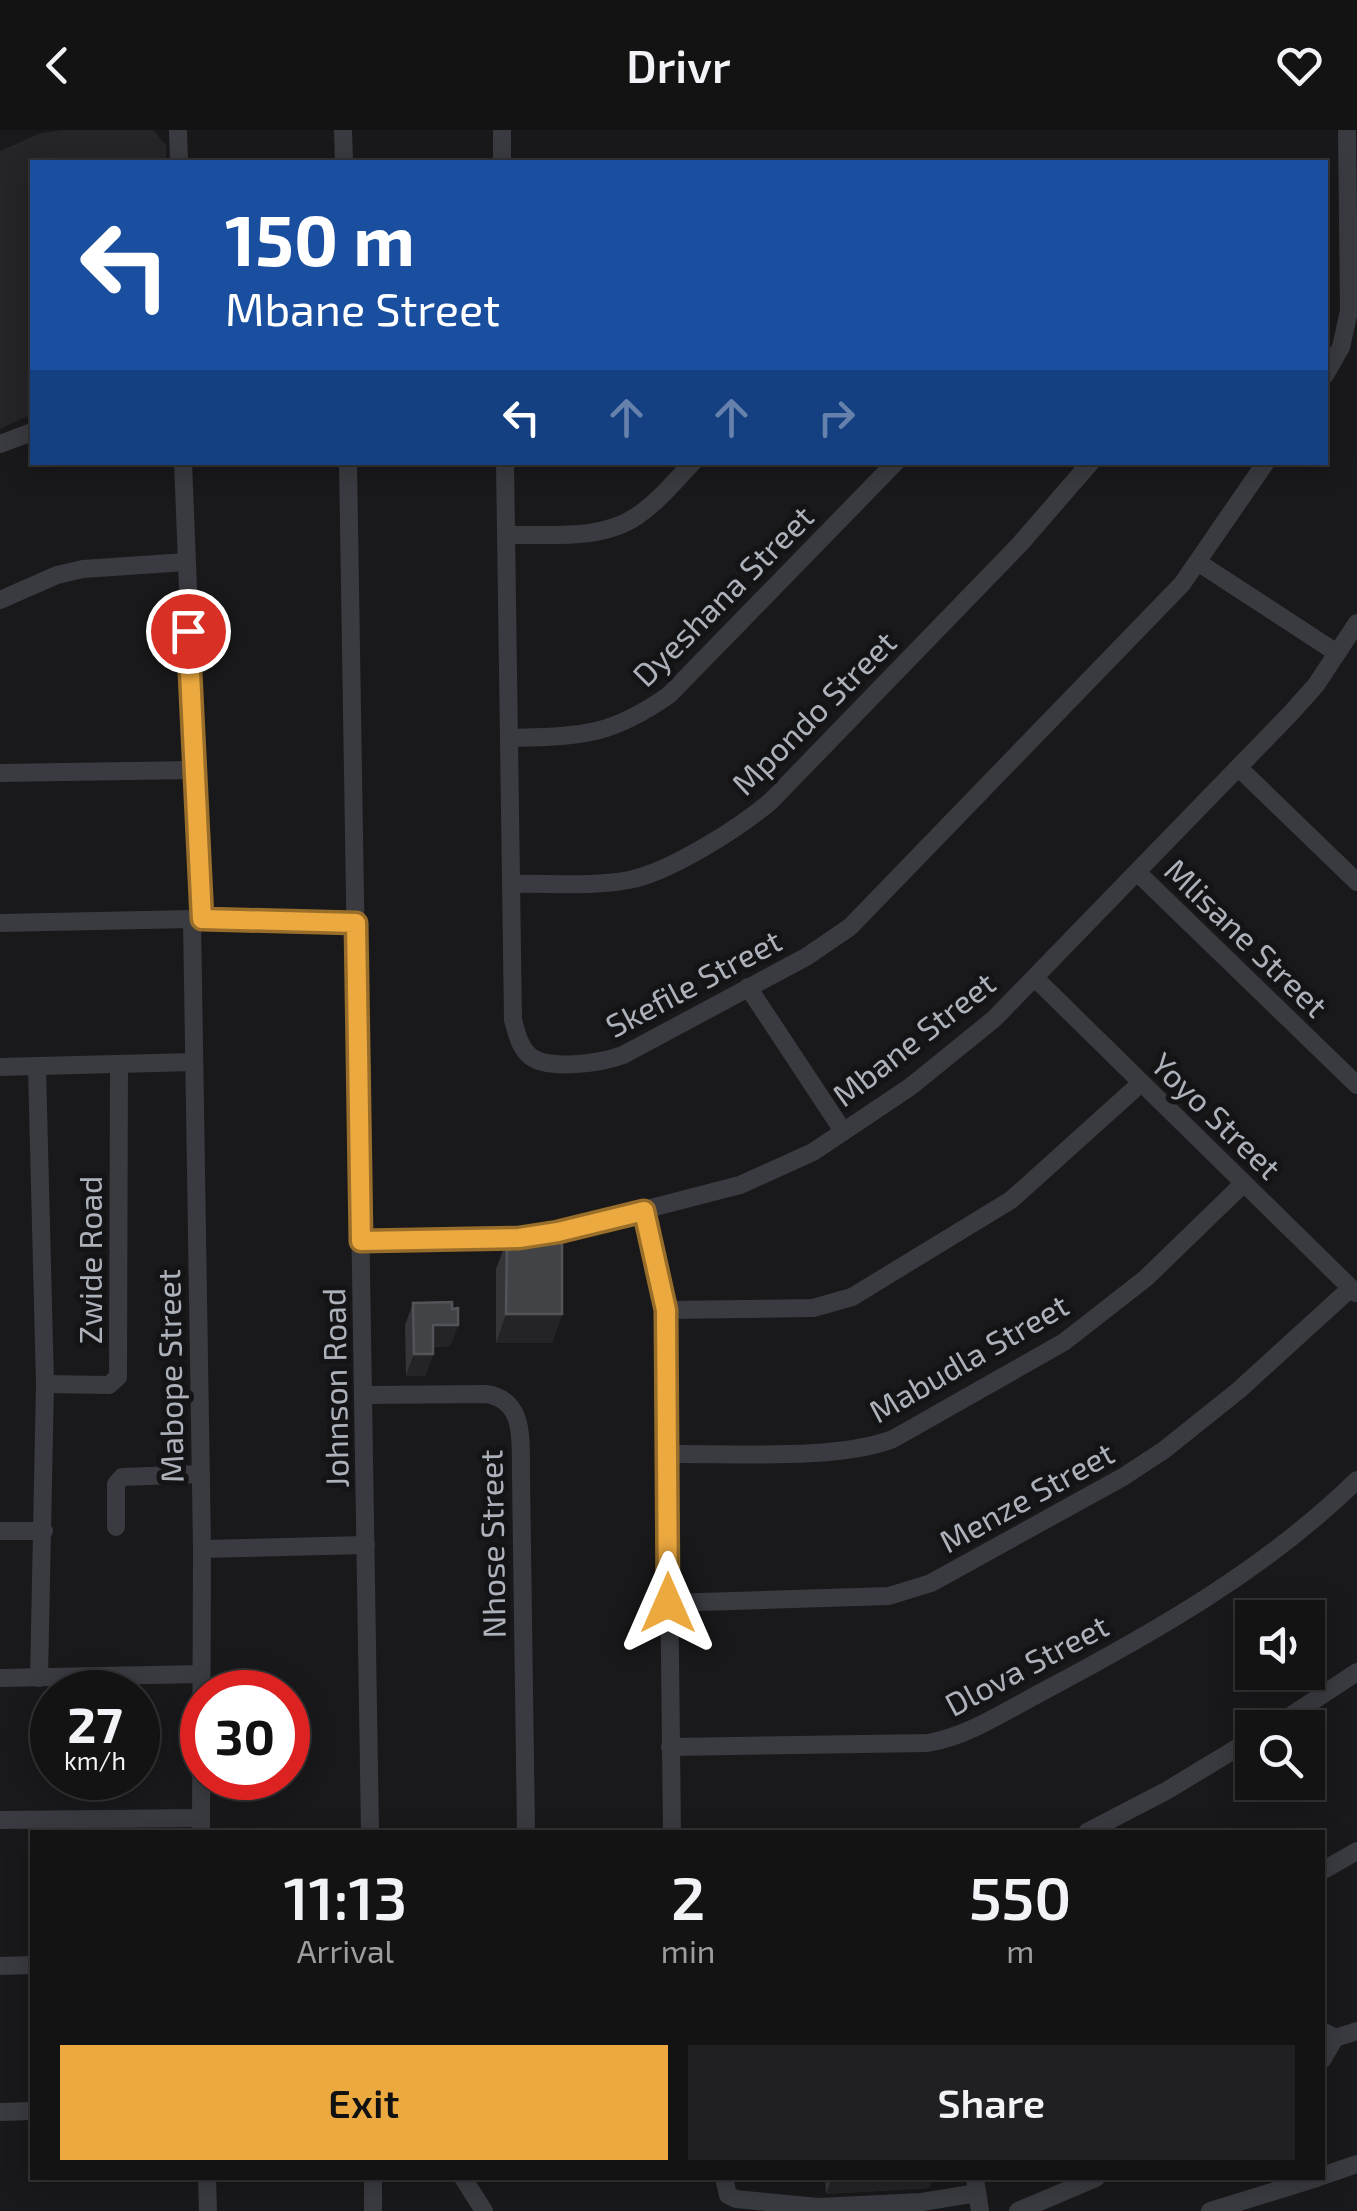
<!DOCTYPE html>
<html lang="en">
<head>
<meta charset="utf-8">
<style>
	body { margin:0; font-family:"Exo 2",sans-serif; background:#202022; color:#f1f3f6; height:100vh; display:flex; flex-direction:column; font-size:38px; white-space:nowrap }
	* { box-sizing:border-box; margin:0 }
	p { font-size:32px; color:#9d9ea0 }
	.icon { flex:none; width:55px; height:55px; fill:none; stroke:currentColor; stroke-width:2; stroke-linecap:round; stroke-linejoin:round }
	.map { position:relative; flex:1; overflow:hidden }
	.sheet { position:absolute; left:30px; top:1700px; width:1295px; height:350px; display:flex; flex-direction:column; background:#131314; border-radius:0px; box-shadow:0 5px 25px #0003,0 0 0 2px #323234 }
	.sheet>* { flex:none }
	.banner { position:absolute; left:30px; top:30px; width:1298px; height:305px; border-radius:0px; box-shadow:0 5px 25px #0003,0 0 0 2px #323234; background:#1a4fa0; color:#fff; overflow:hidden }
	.tools { position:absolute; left:1235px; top:1470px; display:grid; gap:20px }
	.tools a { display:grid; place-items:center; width:90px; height:90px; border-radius:0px; background:#131314; box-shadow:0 5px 25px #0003,0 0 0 2px #323234; font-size:50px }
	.speed { position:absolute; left:30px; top:1540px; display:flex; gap:20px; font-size:50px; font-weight:700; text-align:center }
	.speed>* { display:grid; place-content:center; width:130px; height:130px; border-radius:50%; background:#131314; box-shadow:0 5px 25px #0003,0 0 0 2px #323234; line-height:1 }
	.speed small { font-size:25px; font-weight:400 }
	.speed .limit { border:15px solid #d22; background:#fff; color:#111 }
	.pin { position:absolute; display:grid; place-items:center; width:85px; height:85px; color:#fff; margin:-42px; border:5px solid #fff; border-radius:50%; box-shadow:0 2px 10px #0007 }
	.me { position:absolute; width:110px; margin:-55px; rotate:0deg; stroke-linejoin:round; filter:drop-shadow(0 0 8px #0008) }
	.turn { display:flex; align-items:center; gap:35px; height:210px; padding:0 30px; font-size:45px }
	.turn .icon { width:130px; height:130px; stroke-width:2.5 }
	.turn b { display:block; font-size:70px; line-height:85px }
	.lanes { display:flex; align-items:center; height:95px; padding:0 30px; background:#0003; justify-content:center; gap:50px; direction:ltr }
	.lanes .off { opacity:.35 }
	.eta { display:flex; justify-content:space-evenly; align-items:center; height:170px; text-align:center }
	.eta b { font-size:60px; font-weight:600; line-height:70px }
	.primary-button { display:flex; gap:20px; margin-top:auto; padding:20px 30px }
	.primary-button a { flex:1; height:115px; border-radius:0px; background:#eca940; color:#111; font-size:40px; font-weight:600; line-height:115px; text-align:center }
	.primary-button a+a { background:#202022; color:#f1f3f6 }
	header { display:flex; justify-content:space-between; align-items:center; height:130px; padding:0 30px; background:#131314; font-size:45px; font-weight:600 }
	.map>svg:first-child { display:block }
	.built { fill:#252528 }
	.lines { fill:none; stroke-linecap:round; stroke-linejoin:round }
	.minor { stroke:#3a3b40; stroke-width:18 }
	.wall { fill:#353539 }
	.shaded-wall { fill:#242427 }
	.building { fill:#424347; stroke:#525459; stroke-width:2.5 }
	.route-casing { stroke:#996e2a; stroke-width:25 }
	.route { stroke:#eca940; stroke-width:18 }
	.labels { text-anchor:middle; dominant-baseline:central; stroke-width:10; stroke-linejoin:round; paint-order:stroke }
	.street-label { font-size:32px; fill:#acb1ba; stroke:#141416 }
</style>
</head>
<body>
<header><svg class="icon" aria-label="back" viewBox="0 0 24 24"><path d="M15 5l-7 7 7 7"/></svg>Drivr<svg class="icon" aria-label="heart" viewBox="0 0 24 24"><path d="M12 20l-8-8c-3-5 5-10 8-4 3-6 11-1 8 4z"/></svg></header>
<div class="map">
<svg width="1357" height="2081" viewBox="0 0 1357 2081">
	<rect width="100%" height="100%" fill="#19191b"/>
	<path class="built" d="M 63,0 L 153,0 L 166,15 L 166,32 L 32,32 L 32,284 L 0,299 L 0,21 L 41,3 Z"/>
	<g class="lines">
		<g class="minor">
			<path d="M 178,0 L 179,32"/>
			<path d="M 343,0 L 344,32"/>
			<path d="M 502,0 L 502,32"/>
			<path d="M 1325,245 L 1341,217 L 1349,181 L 1347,0"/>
			<path d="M 0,314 L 32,302"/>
			<path d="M 183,332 L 201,789"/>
			<path d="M 348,332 L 370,1702"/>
			<path d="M 505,332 L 513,890 C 517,903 519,917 530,926 C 548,941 601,933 623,925 L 806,827 L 850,797 L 1182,454 L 1266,332"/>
			<path d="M 507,405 C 548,404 601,411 637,386 C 658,372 675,351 693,332"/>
			<path d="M 1199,433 L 1337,523"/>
			<path d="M 0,470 L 57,445 L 83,439 L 186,432"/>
			<path d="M 510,608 C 581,606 609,607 669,565 L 896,332"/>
			<path d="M 1239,638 L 1357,752"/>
			<path d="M 0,643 L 194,640"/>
			<path d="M 1138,743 L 1357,955"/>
			<path d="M 512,754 C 550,753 591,757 629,750 C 670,742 739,698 771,671 L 1020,414 L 1091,332"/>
			<path d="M 192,789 L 202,1419 L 201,1702"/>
			<path d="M 0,793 L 192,789 L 356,793"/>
			<path d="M 1035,848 L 1356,1163"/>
			<path d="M 748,857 L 843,1001"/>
			<path d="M 0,937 L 194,932"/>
			<path d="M 37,937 L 45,1254 L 39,1548"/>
			<path d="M 644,1081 L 666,1180 L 672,1702"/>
			<path d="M 361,1111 L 519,1108 L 558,1102 L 740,1055 L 813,1022 L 910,957 L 994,889 L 1291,583 L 1316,555 L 1357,493"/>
			<path d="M 666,1180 L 813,1178 L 852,1167 L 1011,1070 L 1141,953"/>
			<path d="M 45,1254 L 109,1255 L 118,1247 L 119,935"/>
			<path d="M 365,1265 L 486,1264 C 527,1270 520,1314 521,1346 L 526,1702"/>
			<path d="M 668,1324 C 731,1323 836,1331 893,1309 L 1064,1212 L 1146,1148 L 1244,1053"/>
			<path d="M 116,1397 L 116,1354 L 122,1347 L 201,1344"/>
			<path d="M 0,1401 L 44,1401"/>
			<path d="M 202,1419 L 366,1415"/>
			<path d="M 669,1473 L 889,1466 L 931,1453 L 1123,1347 L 1164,1320 L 1239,1260 L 1351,1158"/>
			<path d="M 0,1548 L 201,1544"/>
			<path d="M 1272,1598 L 1357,1542"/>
			<path d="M 670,1617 L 928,1613 C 968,1606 1004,1582 1040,1563 C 1153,1503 1265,1440 1357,1350"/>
			<path d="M 0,1690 L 201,1688"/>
			<path d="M 1087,1702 L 1166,1661 L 1252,1609"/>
			<path d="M 1322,1741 L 1357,1721"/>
			<path d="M 0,1836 L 32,1835"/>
			<path d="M 1322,1901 L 1335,1908 L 1357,1901"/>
			<path d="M 1322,1930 L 1335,1908"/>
			<path d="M 0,1982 L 32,1981"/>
			<path d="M 1322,2046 L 1357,2034"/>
			<path d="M 207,2048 L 208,2081"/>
			<path d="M 373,2048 L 373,2081"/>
			<path d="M 463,2048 L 484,2081"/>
			<path d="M 724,2048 L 728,2065 L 736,2069 L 818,2077 L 922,2072 L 977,2063"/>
			<path d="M 975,2048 L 980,2081"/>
			<path d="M 1018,2081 L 1096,2048"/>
			<path d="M 1210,2081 L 1317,2048"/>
		</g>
	</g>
	<g class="wall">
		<path d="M 507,1110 L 562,1184 L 552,1213 L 496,1213 L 496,1139 Z"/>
		<path d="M 413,1173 L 452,1179 L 458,1195 L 450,1216 L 433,1217 L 433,1224 L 425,1246 L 406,1246 L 405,1195 Z"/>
		<path d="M 825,2048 L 933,2048 L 929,2058 L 826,2064 Z"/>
	</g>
	<g class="shaded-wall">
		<path d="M 506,1184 L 562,1184 L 552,1213 L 496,1213 Z"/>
		<path d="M 433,1195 L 458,1195 L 450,1216 L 425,1217 Z"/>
		<path d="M 414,1224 L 433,1224 L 425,1246 L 406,1246 Z"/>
		<path d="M 832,2048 L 933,2048 L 929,2058 L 826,2064 Z"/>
	</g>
	<g class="building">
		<path d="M 507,1110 L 562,1111 L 562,1184 L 506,1184 Z"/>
		<path d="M 452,1172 L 452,1179 L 458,1178 L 458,1195 L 433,1195 L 433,1224 L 414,1224 L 413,1173 Z"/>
	</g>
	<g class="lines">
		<defs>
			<path id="route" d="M 188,501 L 202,789 L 356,793 L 361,1111 L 519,1108 L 558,1102 L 644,1081 L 666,1180 L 668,1473"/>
		</defs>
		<use href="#route" class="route-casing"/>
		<use href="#route" class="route"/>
	</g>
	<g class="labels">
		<g class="street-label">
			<text transform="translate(722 465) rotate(-45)">Dyeshana Street</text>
			<text transform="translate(813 582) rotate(-45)">Mpondo Street</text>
			<text transform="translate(1247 807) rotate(44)">Mlisane Street</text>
			<text transform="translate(693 852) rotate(-28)">Skefile Street</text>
			<text transform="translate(913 908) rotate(-38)">Mbane Street</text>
			<text transform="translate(1217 985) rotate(44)">Yoyo Street</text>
			<text transform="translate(89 1130) rotate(-90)">Zwide Road</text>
			<text transform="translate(968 1227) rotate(-30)">Mabudla Street</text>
			<text transform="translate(169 1246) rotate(-91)">Mabope Street</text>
			<text transform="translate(334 1258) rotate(-91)">Johnson Road</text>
			<text transform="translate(1026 1366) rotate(-29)">Menze Street</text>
			<text transform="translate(491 1414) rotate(-91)">Nhose Street</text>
			<text transform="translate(1026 1534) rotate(-28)">Dlova Street</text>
		</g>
	</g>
</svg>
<div class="tools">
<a><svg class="icon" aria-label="sound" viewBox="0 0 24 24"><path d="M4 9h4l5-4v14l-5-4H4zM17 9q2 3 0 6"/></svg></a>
<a><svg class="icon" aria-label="search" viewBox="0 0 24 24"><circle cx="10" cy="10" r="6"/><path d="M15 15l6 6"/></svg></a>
</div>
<div class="speed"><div>27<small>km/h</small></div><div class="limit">30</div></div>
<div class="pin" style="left:188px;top:501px;background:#d93025"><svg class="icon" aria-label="arrive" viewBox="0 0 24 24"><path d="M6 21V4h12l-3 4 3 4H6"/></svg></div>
<svg class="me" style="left:668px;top:1473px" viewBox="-20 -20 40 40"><path d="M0-17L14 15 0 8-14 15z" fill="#eca940" stroke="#fff" stroke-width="4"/></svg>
<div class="banner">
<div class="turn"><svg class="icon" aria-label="left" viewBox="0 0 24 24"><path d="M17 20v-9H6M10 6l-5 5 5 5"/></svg><div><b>150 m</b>Mbane Street</div></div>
<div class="lanes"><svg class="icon" aria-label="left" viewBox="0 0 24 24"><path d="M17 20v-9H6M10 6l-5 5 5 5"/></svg><svg class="icon off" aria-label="ahead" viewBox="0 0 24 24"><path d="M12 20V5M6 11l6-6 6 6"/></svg><svg class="icon off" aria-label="ahead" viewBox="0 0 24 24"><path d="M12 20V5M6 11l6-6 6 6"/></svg><svg class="icon off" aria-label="right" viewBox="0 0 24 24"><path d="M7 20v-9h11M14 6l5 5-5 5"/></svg></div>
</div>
<section class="sheet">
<div class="eta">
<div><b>11:13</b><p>Arrival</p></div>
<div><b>2</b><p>min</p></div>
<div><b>550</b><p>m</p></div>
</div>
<div class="primary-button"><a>Exit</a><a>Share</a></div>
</section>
</div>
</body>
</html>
